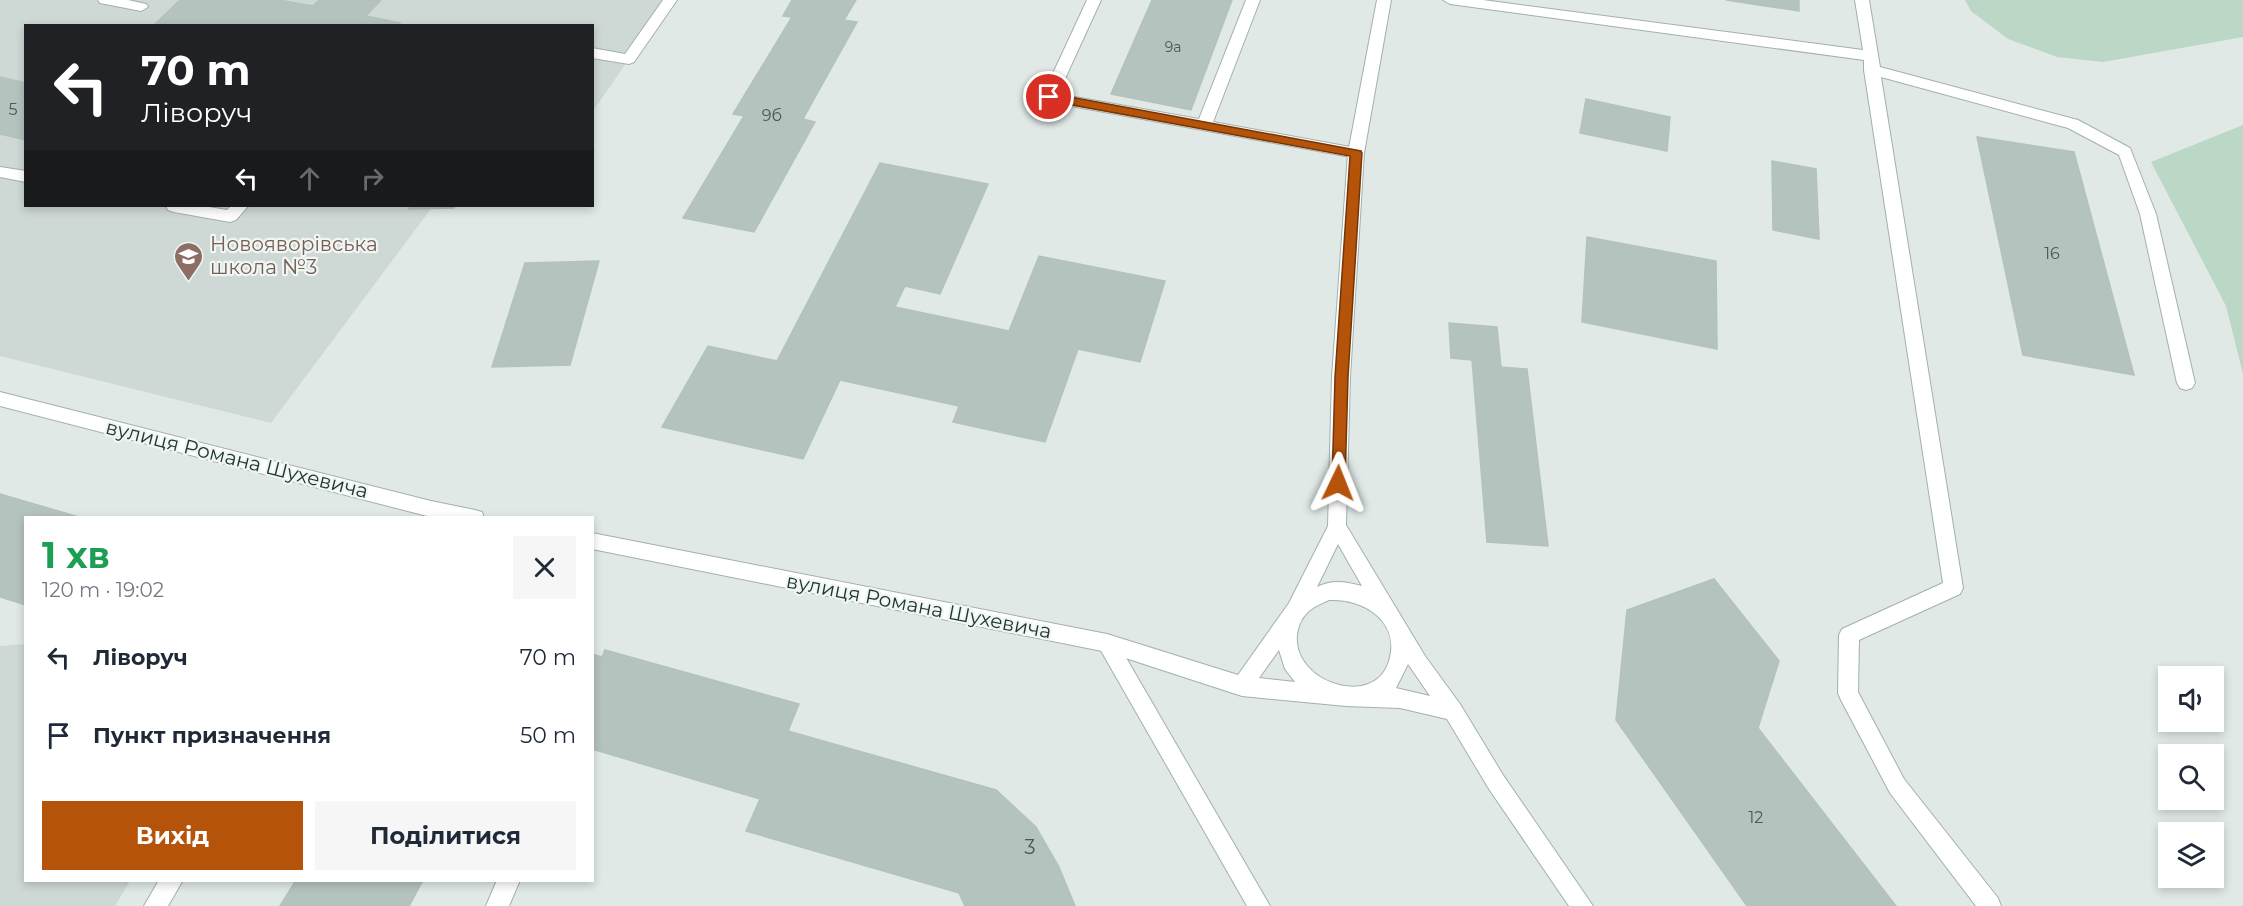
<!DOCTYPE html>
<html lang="uk">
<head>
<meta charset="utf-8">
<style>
	body { margin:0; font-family:Montserrat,sans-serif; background:#f6f6f7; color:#1f2937; height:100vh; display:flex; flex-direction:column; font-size:22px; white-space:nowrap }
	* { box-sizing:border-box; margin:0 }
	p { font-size:20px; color:#747a83 }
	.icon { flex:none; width:33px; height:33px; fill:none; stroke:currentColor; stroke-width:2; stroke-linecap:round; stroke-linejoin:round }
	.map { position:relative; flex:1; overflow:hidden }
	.panel { position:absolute; left:24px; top:516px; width:570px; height:366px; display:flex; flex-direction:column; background:#fff; border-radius:0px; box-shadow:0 3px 9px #0003 }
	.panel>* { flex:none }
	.banner { position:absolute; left:24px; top:24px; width:570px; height:183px; border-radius:0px; box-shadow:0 3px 9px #0003; background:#202124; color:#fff; overflow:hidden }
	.buttons { position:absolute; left:2158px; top:666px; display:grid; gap:12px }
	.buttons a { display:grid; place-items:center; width:66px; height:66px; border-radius:0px; background:#fff; box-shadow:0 3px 9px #0003; font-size:30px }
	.pin { position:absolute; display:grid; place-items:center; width:51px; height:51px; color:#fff; margin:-26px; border:3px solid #fff; border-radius:50%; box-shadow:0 2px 6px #0007 }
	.me { position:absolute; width:66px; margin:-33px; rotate:2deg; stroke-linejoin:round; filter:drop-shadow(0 0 4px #0008) }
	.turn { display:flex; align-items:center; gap:21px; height:126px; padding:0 18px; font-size:27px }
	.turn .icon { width:78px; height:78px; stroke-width:2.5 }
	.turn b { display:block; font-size:42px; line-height:51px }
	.lanes { display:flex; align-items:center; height:57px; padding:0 18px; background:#0003; justify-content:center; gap:30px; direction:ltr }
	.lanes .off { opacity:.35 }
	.round { display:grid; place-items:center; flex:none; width:63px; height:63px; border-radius:0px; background:#f6f6f7 }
	.summary { display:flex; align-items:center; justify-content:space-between; height:102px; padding:0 18px }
	h1 { font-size:36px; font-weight:700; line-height:45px; color:#1e9e55 }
	.primary-button { display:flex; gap:12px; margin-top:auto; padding:12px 18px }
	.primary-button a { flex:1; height:69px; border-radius:0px; background:#b45309; color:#fff; font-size:24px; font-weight:700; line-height:69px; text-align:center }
	.primary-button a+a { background:#f6f6f7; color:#1f2937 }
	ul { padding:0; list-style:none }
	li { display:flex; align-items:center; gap:18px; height:78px; padding:0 18px }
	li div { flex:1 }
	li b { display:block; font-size:22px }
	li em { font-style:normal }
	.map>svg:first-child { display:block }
	.built { fill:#ced8d5 }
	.green { fill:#bad8c5 }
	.building { fill:#b5c3bf; stroke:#b3c2bd; stroke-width:1.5 }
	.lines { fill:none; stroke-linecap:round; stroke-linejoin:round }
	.lane-casing { stroke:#a3b0ad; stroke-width:2 }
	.street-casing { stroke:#a3b0ad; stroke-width:2 }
	.lane { fill:#fff; fill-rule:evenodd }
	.street { fill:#fff; fill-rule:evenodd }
	.route { fill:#b45309; stroke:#753606; stroke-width:1.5 }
	.labels { text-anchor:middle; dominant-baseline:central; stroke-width:4.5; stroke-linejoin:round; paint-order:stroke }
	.far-number-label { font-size:14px; fill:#475a56 }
	.number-label { font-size:16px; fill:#475a56 }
	.education-label { font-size:20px; fill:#785e54; stroke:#eff6f3; text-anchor:start }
	.street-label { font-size:20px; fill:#223733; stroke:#eff6f3 }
	.near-number-label { font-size:20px; fill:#475a56 }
</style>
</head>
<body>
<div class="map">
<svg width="2243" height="906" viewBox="0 0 2243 906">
	<rect width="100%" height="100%" fill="#e0e9e6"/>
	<g class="built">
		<path d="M 0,0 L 670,0 L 593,111 L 592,26 L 26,26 L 26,206 L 433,206 L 271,423 L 0,356 Z"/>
		<path d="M 25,644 L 26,880 L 130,881 L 115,906 L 0,906 L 0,646 Z"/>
	</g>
	<g class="green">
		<path d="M 1965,0 L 2243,0 L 2243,37 L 2103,62 L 2057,57 L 2008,39 L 1971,11 Z"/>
		<path d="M 2243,125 L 2243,374 L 2226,306 L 2151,162 Z"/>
	</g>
	<g class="building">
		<path d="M 180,0 L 279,0 L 313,6 L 319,0 L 381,0 L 366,16 L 400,23 L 397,26 L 153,26 Z"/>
		<path d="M 792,0 L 856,0 L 844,20 L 857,22 L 803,119 L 815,122 L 754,232 L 683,218 L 744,116 L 733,114 L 792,17 L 783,16 Z"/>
		<path d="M 1152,0 L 1232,0 L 1191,110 L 1111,94 Z"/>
		<path d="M 1726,0 L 1799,0 L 1799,11 Z"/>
		<path d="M 0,77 L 26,83 L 26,140 L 0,134 Z"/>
		<path d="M 1586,99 L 1670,117 L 1667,151 L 1580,133 Z"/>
		<path d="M 1977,137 L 2074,152 L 2134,375 L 2023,355 Z"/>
		<path d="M 1772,161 L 1816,169 L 1819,239 L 1773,230 Z"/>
		<path d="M 880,163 L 988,184 L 940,294 L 905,286 L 895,307 L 1009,331 L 1039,256 L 1165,281 L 1140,362 L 1078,349 L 1045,442 L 953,422 L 959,406 L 840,380 L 803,459 L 662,427 L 708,346 L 777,361 Z"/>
		<path d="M 411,206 L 455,206 L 454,208 L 409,209 Z"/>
		<path d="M 1587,237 L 1716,261 L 1717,349 L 1582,322 Z"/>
		<path d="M 599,261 L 570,365 L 492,367 L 525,263 Z"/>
		<path d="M 1449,323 L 1497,327 L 1501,367 L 1527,369 L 1548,546 L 1487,542 L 1472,360 L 1451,358 Z"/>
		<path d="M 0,494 L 82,518 L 26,518 L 26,605 L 0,597 Z"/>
		<path d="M 1714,579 L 1779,661 L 1758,728 L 1896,906 L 1747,906 L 1616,720 L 1627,610 Z"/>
		<path d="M 605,650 L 799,704 L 788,731 L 996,790 L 1036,827 L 959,893 L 746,831 L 760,799 L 592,749 L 592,654 L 602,657 Z"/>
		<path d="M 1036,827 L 1059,867 L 1075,906 L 965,906 L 959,893 Z"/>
		<path d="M 296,880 L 423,880 L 409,906 L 280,906 Z"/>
	</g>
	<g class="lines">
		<defs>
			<g id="lane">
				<path d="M 98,0 L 128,0 L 146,4 L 148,7 L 141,11 L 100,3 Z"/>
				<path d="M 663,0 L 677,0 L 634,62 L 629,64 L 592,58 L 592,48 L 625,54 Z"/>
				<path d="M 1087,0 L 1101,0 L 1058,94 L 1199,119 L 1246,0 L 1260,0 L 1213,122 L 1356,148 L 1361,149 L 1364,153 L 1361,157 L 1356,158 L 1044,101 L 1042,97 Z"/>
				<path d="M 1443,0 L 1483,0 L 1863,50 L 1855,0 L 1869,0 L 1880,67 L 2078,120 L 2130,148 L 2156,214 L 2195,383 L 2192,388 L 2186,390 L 2180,388 L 2177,383 L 2140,214 L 2119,155 L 2068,128 L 1881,77 L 1963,588 L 1960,594 L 1859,640 L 1858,692 L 1904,779 L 1998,898 L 2001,906 L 1976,906 L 1890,793 L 1841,700 L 1838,693 L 1839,635 L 1842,629 L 1943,583 L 1864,70 L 1864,60 L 1450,4 Z"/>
				<path d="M 0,167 L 26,171 L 26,182 L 0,177 Z"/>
				<path d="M 166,206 L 203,206 L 227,210 L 231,206 L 248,206 L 236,220 L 230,222 L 174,212 L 168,210 Z"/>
				<path d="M 1107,634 L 1114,637 L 1270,906 L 1247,906 L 1100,649 L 1097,643 L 1100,637 Z"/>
				<path d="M 159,880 L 183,880 L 168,906 L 144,906 Z"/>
				<path d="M 497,880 L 520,880 L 509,906 L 486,906 Z"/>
			</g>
			<g id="street">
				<path d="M 1377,0 L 1391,0 L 1364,153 L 1350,377 L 1346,525 L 1425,656 L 1460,704 L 1503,775 L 1593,906 L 1569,906 L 1489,789 L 1447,719 L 1400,708 L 1346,706 L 1242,696 L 1107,652 L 592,549 L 592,533 L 1107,634 L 1238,675 L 1289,603 L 1328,526 L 1332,377 L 1348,153 ZM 1338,544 L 1362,586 C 1347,582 1332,579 1317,587 ZM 1329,600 C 1364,598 1401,622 1389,661 C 1374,710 1292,682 1297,635 C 1298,626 1302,617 1309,611 C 1315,606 1323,603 1329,600 ZM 1279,650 L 1285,669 L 1295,682 L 1259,678 ZM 1408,664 L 1430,696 L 1396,688 Z"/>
				<path d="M 0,392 L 431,501 L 475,510 L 482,512 L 484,518 L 431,517 L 0,406 Z"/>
			</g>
		</defs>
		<use href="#lane" class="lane-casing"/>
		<use href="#street" class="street-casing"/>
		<use href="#lane" class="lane"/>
		<use href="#street" class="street"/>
	</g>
	<path class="route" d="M 1049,93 L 1361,151 L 1362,153 L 1348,377 L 1345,483 L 1343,487 L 1334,487 L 1332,483 L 1335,377 L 1350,156 L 1045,100 L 1044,97 Z"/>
	<defs>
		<symbol id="school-pin" viewBox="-11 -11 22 30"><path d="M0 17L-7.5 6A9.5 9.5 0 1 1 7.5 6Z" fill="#8d6e63" stroke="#eff6f3"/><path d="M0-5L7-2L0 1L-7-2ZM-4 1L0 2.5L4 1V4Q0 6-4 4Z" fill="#fff"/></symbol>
	</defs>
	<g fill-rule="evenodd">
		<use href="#school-pin" x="172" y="240" width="33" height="45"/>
	</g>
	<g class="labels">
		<g class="far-number-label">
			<text x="1173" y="47">9а</text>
		</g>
		<g class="number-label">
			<text x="13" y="109">5</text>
			<text x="772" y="115">9б</text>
			<text x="2052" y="253">16</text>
			<text x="1756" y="817">12</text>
		</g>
		<g class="education-label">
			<text x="210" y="244">Новояворівська<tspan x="210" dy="23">школа №3</tspan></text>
		</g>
		<g class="street-label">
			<text transform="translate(237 459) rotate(14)">вулиця Романа Шухевича</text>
			<text transform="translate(919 606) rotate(11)">вулиця Романа Шухевича</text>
		</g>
		<g class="near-number-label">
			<text x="1030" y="847">3</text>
		</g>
	</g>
</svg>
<div class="buttons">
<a><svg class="icon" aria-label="sound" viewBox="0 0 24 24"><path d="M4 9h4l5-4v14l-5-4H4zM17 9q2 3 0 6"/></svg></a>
<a><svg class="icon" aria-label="search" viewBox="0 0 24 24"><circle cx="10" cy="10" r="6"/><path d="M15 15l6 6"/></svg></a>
<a><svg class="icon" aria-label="layers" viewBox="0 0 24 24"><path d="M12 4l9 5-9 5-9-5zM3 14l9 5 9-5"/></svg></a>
</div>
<div class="pin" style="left:1049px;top:97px;background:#d93025"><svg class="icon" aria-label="arrive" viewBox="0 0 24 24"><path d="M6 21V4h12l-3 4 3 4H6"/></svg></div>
<svg class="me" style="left:1338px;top:483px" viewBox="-20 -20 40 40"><path d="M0-17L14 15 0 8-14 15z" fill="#b45309" stroke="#fff" stroke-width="4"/></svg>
<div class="banner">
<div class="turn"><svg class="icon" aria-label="left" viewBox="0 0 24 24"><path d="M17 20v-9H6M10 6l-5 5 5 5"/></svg><div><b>70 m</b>Ліворуч</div></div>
<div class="lanes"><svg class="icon" aria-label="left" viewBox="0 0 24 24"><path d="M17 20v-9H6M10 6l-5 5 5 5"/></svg><svg class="icon off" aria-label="ahead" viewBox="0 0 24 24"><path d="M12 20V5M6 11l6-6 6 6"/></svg><svg class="icon off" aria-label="right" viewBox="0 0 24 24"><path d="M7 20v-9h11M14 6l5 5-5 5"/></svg></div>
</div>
<section class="panel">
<div class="summary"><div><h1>1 хв</h1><p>120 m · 19:02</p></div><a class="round"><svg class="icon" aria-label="close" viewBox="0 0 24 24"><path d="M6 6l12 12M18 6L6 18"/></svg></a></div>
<ul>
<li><svg class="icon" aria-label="left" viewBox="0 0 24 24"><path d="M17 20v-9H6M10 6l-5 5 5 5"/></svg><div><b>Ліворуч</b></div><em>70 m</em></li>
<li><svg class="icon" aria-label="arrive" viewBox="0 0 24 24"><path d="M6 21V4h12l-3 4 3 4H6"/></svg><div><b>Пункт призначення</b></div><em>50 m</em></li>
</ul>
<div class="primary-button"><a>Вихід</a><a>Поділитися</a></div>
</section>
</div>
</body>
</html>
